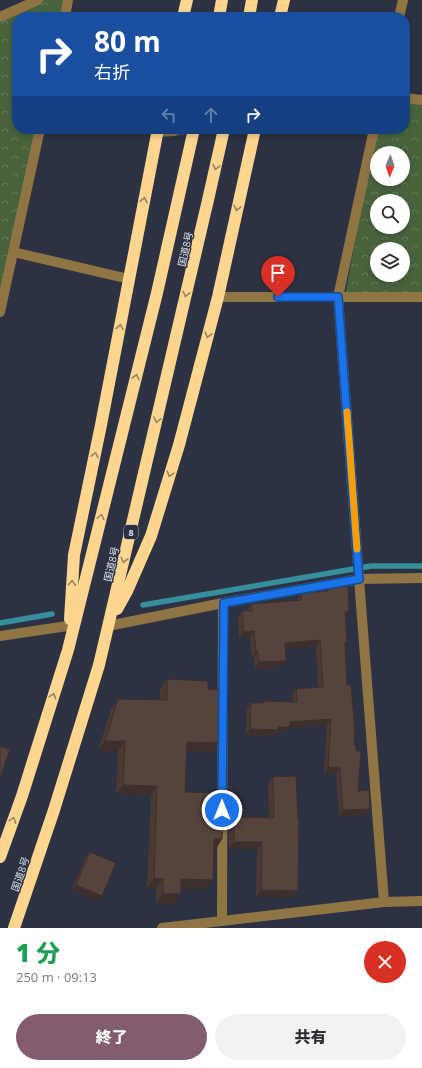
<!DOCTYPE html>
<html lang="ja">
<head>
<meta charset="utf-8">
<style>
	body { margin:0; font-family:"Open Sans","Noto Sans JP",sans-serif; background:#f2f2f3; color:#2b2b33; height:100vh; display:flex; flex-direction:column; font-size:15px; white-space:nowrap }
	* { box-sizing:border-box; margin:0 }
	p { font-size:13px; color:#7c7c81 }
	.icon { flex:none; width:22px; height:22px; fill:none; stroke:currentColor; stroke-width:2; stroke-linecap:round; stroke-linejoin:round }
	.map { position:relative; height:928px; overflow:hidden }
	.panel { display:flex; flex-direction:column; background:#fff; flex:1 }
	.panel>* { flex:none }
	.top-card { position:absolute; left:12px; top:12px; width:398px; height:122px; border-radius:16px; box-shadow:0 2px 6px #0003; background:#1a4fa0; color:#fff; overflow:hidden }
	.needle { width:26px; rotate:182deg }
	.buttons { position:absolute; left:370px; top:146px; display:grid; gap:8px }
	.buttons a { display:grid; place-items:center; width:40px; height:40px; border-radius:50%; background:#fff; box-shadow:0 2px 6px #0003; font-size:20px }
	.pin { position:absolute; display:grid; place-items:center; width:34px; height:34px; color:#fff; margin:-41px -17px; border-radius:50% 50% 50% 0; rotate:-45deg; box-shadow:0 0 4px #0007 }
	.pin .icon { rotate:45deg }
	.me { position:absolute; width:44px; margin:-22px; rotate:0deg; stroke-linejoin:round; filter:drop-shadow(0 0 3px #0008) }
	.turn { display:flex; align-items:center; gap:14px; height:84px; padding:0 16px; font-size:18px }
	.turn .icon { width:52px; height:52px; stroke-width:2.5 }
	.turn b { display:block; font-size:28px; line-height:34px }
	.lanes { display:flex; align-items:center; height:38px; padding:0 16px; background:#0003; justify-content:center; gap:20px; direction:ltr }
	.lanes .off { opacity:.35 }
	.round { display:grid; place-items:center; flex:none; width:42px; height:42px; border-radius:21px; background:#f2f2f3 }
	.summary { display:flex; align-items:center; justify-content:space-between; height:68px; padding:0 16px }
	h1 { font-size:24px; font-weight:800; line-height:30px; color:#1e9e55 }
	.cta { display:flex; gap:8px; margin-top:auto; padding:8px 16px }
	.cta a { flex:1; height:46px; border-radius:24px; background:#835d6f; color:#fff; font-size:16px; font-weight:800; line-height:46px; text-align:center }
	.cta a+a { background:#f2f2f3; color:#2b2b33 }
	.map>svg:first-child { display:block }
	.forest { fill:url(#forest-crowns); fill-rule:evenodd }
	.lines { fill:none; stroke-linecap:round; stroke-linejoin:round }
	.stream { stroke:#378f9e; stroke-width:5.5 }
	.minor-tunnel { stroke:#464c5b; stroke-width:10; stroke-dasharray:10 5; stroke-linecap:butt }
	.minor { stroke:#907544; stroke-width:10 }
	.highway { stroke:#fed68f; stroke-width:12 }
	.wall { fill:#4b3a34 }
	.shaded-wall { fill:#3d2f2b }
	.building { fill:#57433d; stroke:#3d2f2b }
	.oneway { stroke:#958468 }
	.route-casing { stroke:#114b97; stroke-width:10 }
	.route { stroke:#1a73e8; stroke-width:7 }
	.slow { stroke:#f59e0b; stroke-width:7 }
	.labels { text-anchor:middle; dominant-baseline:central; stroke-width:3; stroke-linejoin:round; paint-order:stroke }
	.shield { fill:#2c3242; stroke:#a7acb8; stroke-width:1 }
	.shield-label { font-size:9px; font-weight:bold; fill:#dce0eb }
	.street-label { font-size:10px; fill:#dce0eb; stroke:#2c3242 }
</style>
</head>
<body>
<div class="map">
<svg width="422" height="928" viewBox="0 0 422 928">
	<defs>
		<pattern id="forest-crowns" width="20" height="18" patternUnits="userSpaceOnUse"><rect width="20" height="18" fill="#48633c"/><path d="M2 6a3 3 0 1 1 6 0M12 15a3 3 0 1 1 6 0" fill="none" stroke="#627958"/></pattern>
	</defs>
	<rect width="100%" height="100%" fill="#2c3242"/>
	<g class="forest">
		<path d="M 38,0 L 68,0 L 65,17 L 17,17 L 17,129 L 40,129 L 0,312 L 0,17 Z"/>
		<path d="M 405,98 L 422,100 L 422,297 L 345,297 L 375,129 L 405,129 ZM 377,153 L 403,153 L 403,179 L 377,179 ZM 377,201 L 403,201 L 403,227 L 377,227 ZM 377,249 L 403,249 L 403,275 L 377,275 Z"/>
	</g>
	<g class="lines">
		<g class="stream">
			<path d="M 143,605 L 371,566 L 422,566"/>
			<path d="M 0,623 L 52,614"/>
		</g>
		<path class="minor-tunnel" d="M 174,131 L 194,129"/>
		<g class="minor">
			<path d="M 0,17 L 38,0"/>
			<path d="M 65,17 L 68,0"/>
			<path d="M 399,17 L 403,0"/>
			<path d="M 405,98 L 422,100"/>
			<path d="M 374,129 L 338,297 L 359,579 L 384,902"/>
			<path d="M 157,132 L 174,131"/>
			<path d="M 13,252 L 129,279"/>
			<path d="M 218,297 L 422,297"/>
			<path d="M 0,312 L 40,129"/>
			<path d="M 108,626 L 223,603 L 359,579 L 422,578"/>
			<path d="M 0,636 L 74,625"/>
			<path d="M 222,921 L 223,603"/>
			<path d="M 162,928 L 384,902 L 422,901"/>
		</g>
		<g class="highway">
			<path d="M 183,17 L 187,0"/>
			<path d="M 219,17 L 222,0"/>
			<path d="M 249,17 L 252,0"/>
			<path d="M 280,17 L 284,0"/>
			<path d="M 117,609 L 127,591 L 151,536 L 179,445 L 218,297 L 255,129"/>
			<path d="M 70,619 L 74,555 L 101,425 L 158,129"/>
			<path d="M 0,857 L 22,796 L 68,650 L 157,293 L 194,129"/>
			<path d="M 14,928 L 54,810 L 99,665 L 208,200 L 224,129"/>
		</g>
	</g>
	<g class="wall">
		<path d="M 328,587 L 349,611 L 345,617 L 347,641 L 345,644 L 347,685 L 354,745 L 356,751 L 358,791 L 366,815 L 339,816 L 336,774 L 324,773 L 327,725 L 289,728 L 286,733 L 276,733 L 274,736 L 246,735 L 247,709 L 251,703 L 262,703 L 263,701 L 293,702 L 292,695 L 296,689 L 318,687 L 316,646 L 285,648 L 286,661 L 282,667 L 255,668 L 254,658 L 252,658 L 250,637 L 239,638 L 238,617 L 242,611 L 247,611 L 247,610 L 251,604 L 297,601 L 297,599 L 301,593 L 325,591 Z"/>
		<path d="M 167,679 L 208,689 L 219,743 L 213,752 L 187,752 L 185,792 L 215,814 L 216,849 L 214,849 L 206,890 L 181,889 L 174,904 L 156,903 L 156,888 L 147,888 L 151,796 L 116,794 L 118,751 L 98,751 L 111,709 L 118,699 L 160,700 L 160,689 Z"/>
		<path d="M 273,777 L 298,891 L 293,898 L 256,897 L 257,850 L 229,849 L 229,824 L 234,817 L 269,817 L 268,784 Z"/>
		<path d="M 90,852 L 102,896 L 98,901 L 72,890 L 86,857 Z"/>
	</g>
	<g class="shaded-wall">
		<path d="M 349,611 L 345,617 L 345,612 Z"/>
		<path d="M 254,631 L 250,637 L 239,638 L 244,632 Z"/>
		<path d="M 320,640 L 316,646 L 280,649 L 285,643 Z"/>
		<path d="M 256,652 L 258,652 L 254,658 L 252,658 Z"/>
		<path d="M 286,661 L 282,667 L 255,668 L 259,662 Z"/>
		<path d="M 331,719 L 327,725 L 289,728 L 286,733 L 276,733 L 274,736 L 246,735 L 250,729 L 278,727 L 290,722 Z"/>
		<path d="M 105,741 L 125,741 L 118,751 L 98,751 Z"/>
		<path d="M 187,742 L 219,743 L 213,752 L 180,752 Z"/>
		<path d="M 328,767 L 340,768 L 336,774 L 324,773 Z"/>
		<path d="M 123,785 L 157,786 L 151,796 L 116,794 Z"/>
		<path d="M 370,809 L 366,815 L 339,816 L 343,810 Z"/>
		<path d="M 214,839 L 222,839 L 216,849 L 208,849 Z"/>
		<path d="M 234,842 L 262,842 L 257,850 L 229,849 Z"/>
		<path d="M 154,878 L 163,879 L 156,888 L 147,888 Z"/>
		<path d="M 181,879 L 213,880 L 206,890 L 174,889 Z"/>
		<path d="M 76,885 L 102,896 L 98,901 L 72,890 Z"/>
		<path d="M 261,890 L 298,891 L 293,898 L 256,897 Z"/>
		<path d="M 163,894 L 181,894 L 174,904 L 156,903 Z"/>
	</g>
	<g class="building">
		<path d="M 348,586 L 349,611 L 345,612 L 347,641 L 345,642 L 347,685 L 351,685 L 355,731 L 354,745 L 356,745 L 356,751 L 361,751 L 358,791 L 369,790 L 370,809 L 343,810 L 340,768 L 328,767 L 331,719 L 290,722 L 290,727 L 278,727 L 278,730 L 250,729 L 251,703 L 263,703 L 263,701 L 297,702 L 296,689 L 323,687 L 320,640 L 285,643 L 286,661 L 259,662 L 258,652 L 256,652 L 254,631 L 244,632 L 242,611 L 252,611 L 251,604 L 301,600 L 301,593 L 328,591 L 328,587 Z"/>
		<path d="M 167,679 L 208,681 L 208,689 L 221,690 L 219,743 L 187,742 L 185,792 L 216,793 L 215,814 L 223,814 L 222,839 L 214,839 L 213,880 L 181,879 L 181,894 L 163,894 L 163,879 L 154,878 L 157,786 L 123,785 L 125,741 L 105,741 L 118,699 L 167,700 Z"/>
		<path d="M 0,746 L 10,750 L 0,778 Z"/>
		<path d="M 296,776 L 298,818 L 299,818 L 298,891 L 261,890 L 262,842 L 234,842 L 234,817 L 274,818 L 273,777 Z"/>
		<path d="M 90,852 L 116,863 L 102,896 L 76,885 Z"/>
	</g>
	<defs><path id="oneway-chevron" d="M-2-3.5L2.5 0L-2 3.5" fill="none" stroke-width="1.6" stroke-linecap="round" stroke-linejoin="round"/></defs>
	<g class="oneway">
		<use href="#oneway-chevron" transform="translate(216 167) rotate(102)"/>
		<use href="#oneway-chevron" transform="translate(144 200) rotate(-79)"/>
		<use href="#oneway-chevron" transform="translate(237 208) rotate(102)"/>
		<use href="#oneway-chevron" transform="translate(186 294) rotate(103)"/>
		<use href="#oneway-chevron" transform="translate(120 327) rotate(-79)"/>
		<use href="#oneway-chevron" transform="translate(208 335) rotate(105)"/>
		<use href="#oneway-chevron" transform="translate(136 377) rotate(-76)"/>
		<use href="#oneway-chevron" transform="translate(157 420) rotate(103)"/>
		<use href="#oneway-chevron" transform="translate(95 455) rotate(-78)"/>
		<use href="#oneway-chevron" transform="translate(170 474) rotate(107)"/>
		<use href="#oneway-chevron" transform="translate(101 517) rotate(-76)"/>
		<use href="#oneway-chevron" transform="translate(124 560) rotate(103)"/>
		<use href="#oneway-chevron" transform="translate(72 583) rotate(-86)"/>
		<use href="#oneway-chevron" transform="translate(53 696) rotate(-72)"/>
		<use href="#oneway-chevron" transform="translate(13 820) rotate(-70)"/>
	</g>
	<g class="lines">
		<defs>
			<path id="route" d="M 222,810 L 224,603 L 359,579 L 338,297 L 278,297"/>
		</defs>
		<use href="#route" class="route-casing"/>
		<use href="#route" class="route"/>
		<path class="slow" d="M 347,412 L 357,549"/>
	</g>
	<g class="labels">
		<rect class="shield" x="124" y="525" width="14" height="14" rx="3"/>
		<g class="shield-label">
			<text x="131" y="532">8</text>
		</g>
		<g class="street-label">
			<text transform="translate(185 249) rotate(-77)">国道8号</text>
			<text transform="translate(111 564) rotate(-77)">国道8号</text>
			<text transform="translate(20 874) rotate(-71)">国道8号</text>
		</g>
	</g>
</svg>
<div class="buttons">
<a><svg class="needle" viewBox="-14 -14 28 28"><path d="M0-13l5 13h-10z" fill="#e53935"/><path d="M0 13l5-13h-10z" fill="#7c7c81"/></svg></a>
<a><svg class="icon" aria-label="search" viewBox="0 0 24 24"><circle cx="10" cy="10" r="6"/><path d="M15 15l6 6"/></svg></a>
<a><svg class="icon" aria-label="layers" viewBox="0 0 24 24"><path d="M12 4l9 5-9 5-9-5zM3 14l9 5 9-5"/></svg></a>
</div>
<div class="pin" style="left:278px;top:297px;background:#d93025"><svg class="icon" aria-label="arrive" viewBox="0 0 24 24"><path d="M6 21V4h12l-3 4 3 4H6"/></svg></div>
<svg class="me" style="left:222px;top:810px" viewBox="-20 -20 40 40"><circle r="17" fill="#1a73e8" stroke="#fff" stroke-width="3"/><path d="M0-11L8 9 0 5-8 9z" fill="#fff"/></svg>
<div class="top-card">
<div class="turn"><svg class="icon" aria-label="right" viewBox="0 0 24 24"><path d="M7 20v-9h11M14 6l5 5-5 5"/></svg><div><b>80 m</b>右折</div></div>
<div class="lanes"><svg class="icon off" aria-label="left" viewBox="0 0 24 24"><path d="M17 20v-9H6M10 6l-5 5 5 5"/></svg><svg class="icon off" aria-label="ahead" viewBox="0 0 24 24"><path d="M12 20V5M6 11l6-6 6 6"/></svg><svg class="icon" aria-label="right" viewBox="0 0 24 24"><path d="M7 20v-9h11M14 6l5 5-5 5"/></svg></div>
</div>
</div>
<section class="panel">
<div class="summary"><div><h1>1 分</h1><p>250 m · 09:13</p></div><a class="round" style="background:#d93025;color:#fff"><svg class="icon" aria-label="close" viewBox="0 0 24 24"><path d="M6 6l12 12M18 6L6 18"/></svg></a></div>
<div class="cta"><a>終了</a><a>共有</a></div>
</section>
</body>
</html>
